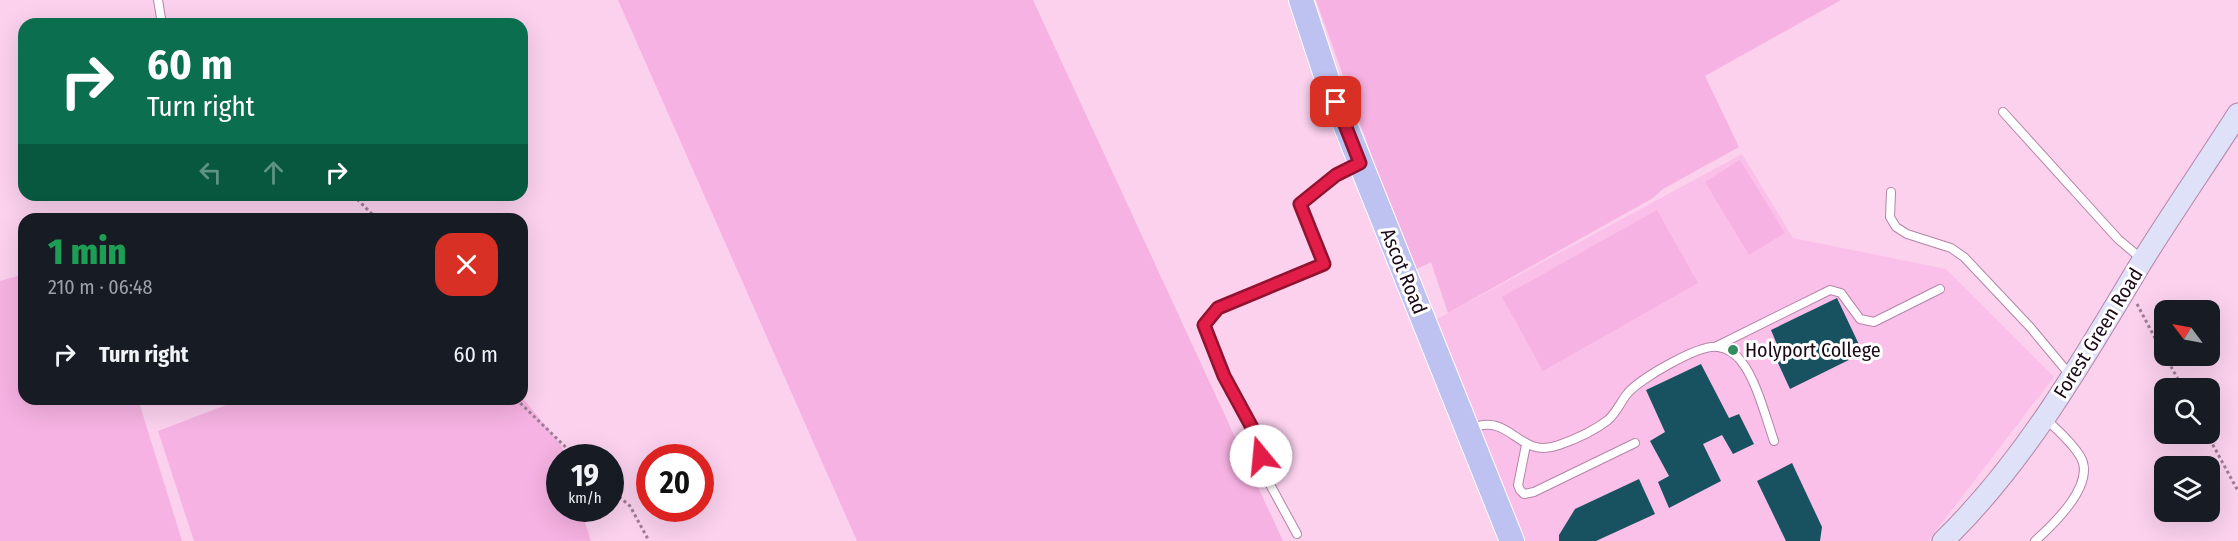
<!DOCTYPE html>
<html lang="en">
<head>
<meta charset="utf-8">
<style>
	body { margin:0; font-family:"Fira Sans Condensed",sans-serif; background:#242831; color:#f1f3f6; height:100vh; display:flex; flex-direction:column; font-size:22px; white-space:nowrap }
	* { box-sizing:border-box; margin:0 }
	p { font-size:20px; color:#9ea1a6 }
	.icon { flex:none; width:33px; height:33px; fill:none; stroke:currentColor; stroke-width:2; stroke-linecap:round; stroke-linejoin:round }
	.map { position:relative; flex:1; overflow:hidden }
	.side { position:absolute; left:18px; top:213px; width:510px; height:192px; display:flex; flex-direction:column; background:#171b24; border-radius:18px; box-shadow:0 6px 24px #0002 }
	.side>* { flex:none }
	.hud { position:absolute; left:18px; top:18px; width:510px; height:183px; border-radius:18px; box-shadow:0 6px 24px #0002; background:#0b6e4f; color:#fff; overflow:hidden }
	.needle { width:39px; rotate:302deg }
	.buttons { position:absolute; left:2154px; top:300px; display:grid; gap:12px }
	.buttons a { display:grid; place-items:center; width:66px; height:66px; border-radius:12px; background:#171b24; box-shadow:0 6px 24px #0002; font-size:30px }
	.speed { position:absolute; left:546px; top:444px; display:flex; gap:12px; font-size:30px; font-weight:700; text-align:center }
	.speed>* { display:grid; place-content:center; width:78px; height:78px; border-radius:50%; background:#171b24; box-shadow:0 6px 24px #0002; line-height:1 }
	.speed small { font-size:15px; font-weight:400 }
	.speed .limit { border:9px solid #d22; background:#fff; color:#111 }
	.pin { position:absolute; display:grid; place-items:center; width:51px; height:51px; color:#fff; margin:-26px; border-radius:12px; box-shadow:0 3px 9px #0006 }
	.me { position:absolute; width:66px; margin:-33px; rotate:343deg; stroke-linejoin:round; filter:drop-shadow(0 0 4px #0008) }
	.turn { display:flex; align-items:center; gap:21px; height:126px; padding:0 30px; font-size:27px }
	.turn .icon { width:78px; height:78px; stroke-width:2.5 }
	.turn b { display:block; font-size:42px; line-height:51px }
	.lanes { display:flex; align-items:center; height:57px; padding:0 30px; background:#0003; justify-content:center; gap:30px; direction:ltr }
	.lanes .off { opacity:.35 }
	.round { display:grid; place-items:center; flex:none; width:63px; height:63px; border-radius:18px; background:#242831 }
	.overview { display:flex; align-items:center; justify-content:space-between; height:102px; padding:0 30px }
	h1 { font-size:36px; font-weight:800; line-height:45px; color:#1e9e55 }
	ul { padding:0; list-style:none }
	li { display:flex; align-items:center; gap:18px; height:78px; padding:0 30px }
	li div { flex:1 }
	li b { display:block; font-size:22px }
	li em { font-style:normal }
	.map>svg:first-child { display:block }
	.built { fill:#fbc0e9 }
	.green { fill:#f6b2e2 }
	.building { fill:#185160 }
	.lines { fill:none; stroke-linecap:round; stroke-linejoin:round }
	.service-casing { stroke:#b484a6; stroke-width:10 }
	.secondary-casing { stroke:#b484a6; stroke-width:23 }
	.primary-casing { stroke:#fff; stroke-width:26 }
	.path { stroke:#9d7d93; stroke-width:3; stroke-dasharray:3 3; stroke-linecap:butt }
	.service { stroke:#fff; stroke-width:8 }
	.secondary { stroke:#dee1f8; stroke-width:21 }
	.primary { stroke:#bdc2f1; stroke-width:24 }
	.route-casing { stroke:#92132f; stroke-width:15 }
	.route { stroke:#e11d48; stroke-width:10 }
	.poi-dot { fill:#358c60; stroke:#fff; stroke-width:2 }
	.labels { text-anchor:middle; dominant-baseline:central; stroke-width:6; stroke-linejoin:round; paint-order:stroke }
	.street-label { font-size:20px; fill:#1b0916; stroke:#fff }
	.poi-label { font-size:20px; fill:#1b0916; stroke:#fff; text-anchor:start }
</style>
</head>
<body>
<div class="map">
<svg width="2238" height="541" viewBox="0 0 2238 541">
	<rect width="100%" height="100%" fill="#fbd1ee"/>
	<path class="built" d="M 1742,154 L 1793,238 L 1946,269 L 2054,377 L 1928,541 L 1510,541 L 1430,323 Z"/>
	<g class="green">
		<path d="M 618,0 L 1033,0 L 1283,541 L 857,541 Z"/>
		<path d="M 1316,0 L 1841,0 L 1705,76 L 1739,147 L 1663,189 L 1653,198 L 1448,313 L 1431,262 L 1413,271 Z"/>
		<path d="M 1740,160 L 1785,233 L 1749,255 L 1705,182 Z"/>
		<path d="M 1657,210 L 1698,283 L 1543,371 L 1502,297 Z"/>
		<path d="M 24,274 L 24,399 L 138,399 L 182,541 L 0,541 L 0,281 Z"/>
		<path d="M 522,397 L 561,445 L 565,457 L 560,458 L 560,508 L 581,509 L 591,541 L 194,541 L 158,431 L 242,399 L 522,399 Z"/>
	</g>
	<g class="building">
		<path d="M 1837,298 L 1863,353 L 1790,389 L 1772,350 L 1778,347 L 1771,330 Z"/>
		<path d="M 1701,364 L 1729,418 L 1739,414 L 1754,444 L 1733,454 L 1722,435 L 1703,444 L 1721,481 L 1669,508 L 1658,482 L 1669,476 L 1650,441 L 1665,432 L 1646,390 Z"/>
		<path d="M 1792,463 L 1822,527 L 1820,541 L 1786,541 L 1757,481 Z"/>
		<path d="M 1639,479 L 1655,514 L 1596,541 L 1559,541 L 1559,535 L 1575,509 Z"/>
	</g>
	<g class="lines">
		<defs>
			<g id="service">
				<path d="M 158,0 L 162,24"/>
				<path d="M 2003,112 L 2118,239 L 2137,255 L 2141,261"/>
				<path d="M 1891,192 L 1890,217 L 1896,227 L 1907,234 L 1951,248 L 1964,257 L 2030,327 L 2070,375"/>
				<path d="M 1717,346 L 1830,290 L 1841,293 L 1860,319 L 1874,322 L 1940,289"/>
				<path d="M 1471,428 C 1512,412 1518,460 1559,445 C 1576,439 1594,431 1608,420 C 1616,413 1620,403 1627,394 C 1639,379 1699,344 1718,347 C 1727,348 1736,354 1741,361 C 1756,379 1766,418 1774,441"/>
				<path d="M 1526,445 L 1518,485 L 1520,490 L 1524,494 L 1534,492 L 1635,443"/>
				<path d="M 1297,534 L 1267,479 L 1255,433 L 1224,376 L 1204,325 L 1218,308 L 1324,264 L 1300,204 L 1336,175 L 1359,163"/>
				<path d="M 2035,541 C 2054,524 2097,483 2080,456 C 2071,441 2057,430 2045,418"/>
			</g>
			<path id="secondary" d="M 1943,541 C 2023,464 2084,359 2141,263 C 2172,213 2206,164 2238,114"/>
			<path id="primary" d="M 1301,0 L 1328,82 L 1512,541"/>
		</defs>
		<use href="#service" class="service-casing"/>
		<use href="#secondary" class="secondary-casing"/>
		<use href="#primary" class="primary-casing"/>
		<g class="path">
			<path d="M 353,195 L 377,219"/>
			<path d="M 2137,304 L 2164,355"/>
			<path d="M 2165,356 L 2183,388"/>
			<path d="M 516,399 L 577,458"/>
			<path d="M 2207,434 L 2238,491"/>
			<path d="M 610,489 L 630,506 L 649,541"/>
		</g>
		<use href="#service" class="service"/>
		<use href="#secondary" class="secondary"/>
		<use href="#primary" class="primary"/>
	</g>
	<g class="lines">
		<defs>
			<path id="route" d="M 1261,456 L 1255,433 L 1224,376 L 1204,325 L 1218,308 L 1324,264 L 1300,204 L 1336,175 L 1360,163 L 1336,102"/>
		</defs>
		<use href="#route" class="route-casing"/>
		<use href="#route" class="route"/>
	</g>
	<circle class="poi-dot" cx="1733" cy="350" r="6"/>
	<g class="labels">
		<g class="street-label">
			<text transform="translate(1404 271) rotate(68)">Ascot Road</text>
			<text transform="translate(2098 333) rotate(-58)">Forest Green Road</text>
		</g>
		<g class="poi-label">
			<text x="1745" y="350">Holyport College</text>
		</g>
	</g>
</svg>
<div class="buttons">
<a><svg class="needle" viewBox="-14 -14 28 28"><path d="M0-13l5 13h-10z" fill="#e53935"/><path d="M0 13l5-13h-10z" fill="#9ea1a6"/></svg></a>
<a><svg class="icon" aria-label="search" viewBox="0 0 24 24"><circle cx="10" cy="10" r="6"/><path d="M15 15l6 6"/></svg></a>
<a><svg class="icon" aria-label="layers" viewBox="0 0 24 24"><path d="M12 4l9 5-9 5-9-5zM3 14l9 5 9-5"/></svg></a>
</div>
<div class="speed"><div>19<small>km/h</small></div><div class="limit">20</div></div>
<div class="pin" style="left:1336px;top:102px;background:#d93025"><svg class="icon" aria-label="arrive" viewBox="0 0 24 24"><path d="M6 21V4h12l-3 4 3 4H6"/></svg></div>
<svg class="me" style="left:1261px;top:456px" viewBox="-20 -20 40 40"><circle r="19" fill="#fff"/><path d="M0-13L10 11 0 6-10 11z" fill="#e11d48"/></svg>
<div class="hud">
<div class="turn"><svg class="icon" aria-label="right" viewBox="0 0 24 24"><path d="M7 20v-9h11M14 6l5 5-5 5"/></svg><div><b>60 m</b>Turn right</div></div>
<div class="lanes"><svg class="icon off" aria-label="left" viewBox="0 0 24 24"><path d="M17 20v-9H6M10 6l-5 5 5 5"/></svg><svg class="icon off" aria-label="ahead" viewBox="0 0 24 24"><path d="M12 20V5M6 11l6-6 6 6"/></svg><svg class="icon" aria-label="right" viewBox="0 0 24 24"><path d="M7 20v-9h11M14 6l5 5-5 5"/></svg></div>
</div>
<section class="side">
<div class="overview"><div><h1>1 min</h1><p>210 m · 06:48</p></div><a class="round" style="background:#d93025;color:#fff"><svg class="icon" aria-label="close" viewBox="0 0 24 24"><path d="M6 6l12 12M18 6L6 18"/></svg></a></div>
<ul>
<li><svg class="icon" aria-label="right" viewBox="0 0 24 24"><path d="M7 20v-9h11M14 6l5 5-5 5"/></svg><div><b>Turn right</b></div><em>60 m</em></li>
</ul>
</section>
</div>
</body>
</html>
